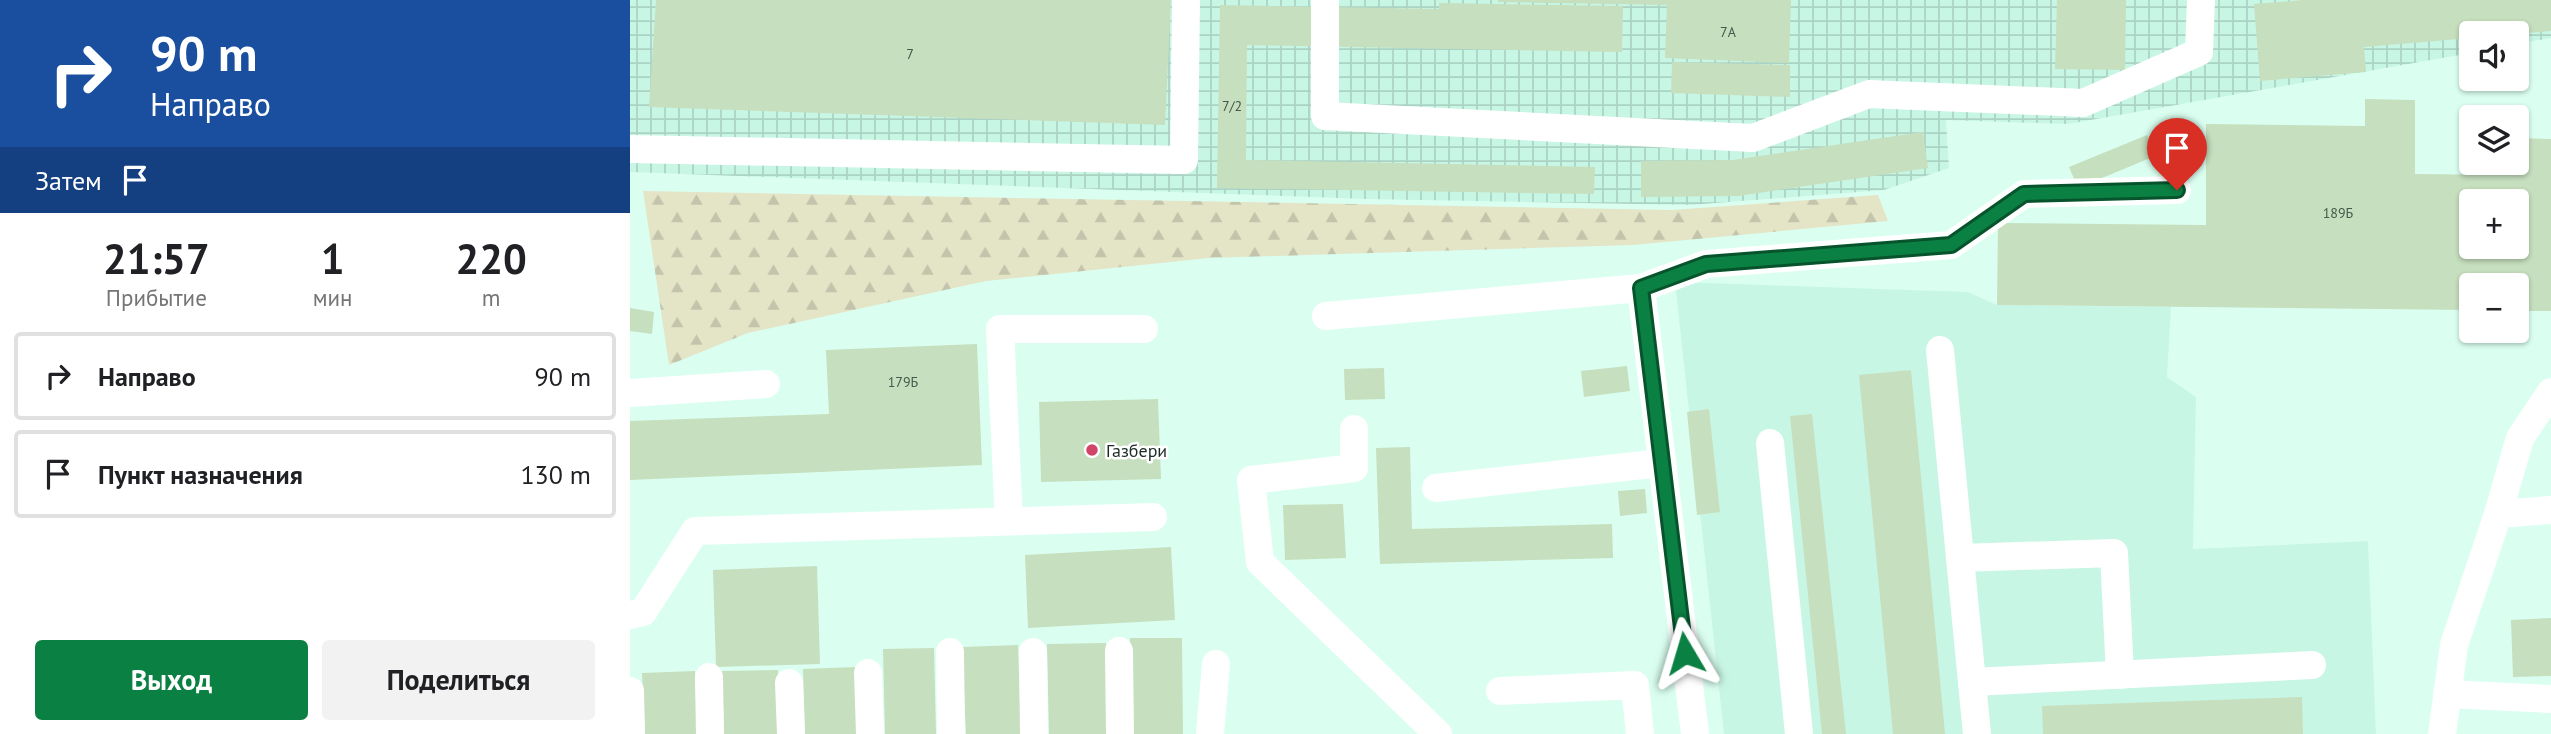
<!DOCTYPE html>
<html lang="ru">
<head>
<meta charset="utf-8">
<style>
	body { margin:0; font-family:"PT Sans",sans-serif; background:#f2f2f2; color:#202124; height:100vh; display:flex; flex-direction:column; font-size:26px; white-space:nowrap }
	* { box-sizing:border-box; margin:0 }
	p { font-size:23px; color:#757577 }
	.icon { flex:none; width:38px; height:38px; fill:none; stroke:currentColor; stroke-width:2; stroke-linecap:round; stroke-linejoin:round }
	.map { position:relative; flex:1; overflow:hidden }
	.details { display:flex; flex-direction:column; background:#fff; width:630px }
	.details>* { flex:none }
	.banner { background:#1a4fa0; color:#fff; overflow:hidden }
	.buttons { position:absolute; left:1829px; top:21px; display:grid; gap:14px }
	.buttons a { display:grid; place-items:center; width:70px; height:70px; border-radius:7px; background:#fff; box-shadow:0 2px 5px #0004; font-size:35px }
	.pin { position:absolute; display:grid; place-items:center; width:60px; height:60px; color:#fff; margin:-72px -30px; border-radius:50% 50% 50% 0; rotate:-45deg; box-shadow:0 0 7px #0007 }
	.pin .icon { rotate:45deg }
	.me { position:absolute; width:77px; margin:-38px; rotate:353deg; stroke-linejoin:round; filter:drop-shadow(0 0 5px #0008) }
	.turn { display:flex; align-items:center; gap:24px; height:147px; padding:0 35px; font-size:32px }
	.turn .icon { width:91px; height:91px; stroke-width:2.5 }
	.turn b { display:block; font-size:49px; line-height:60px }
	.then { display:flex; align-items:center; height:66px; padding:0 35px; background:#0003; gap:14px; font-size:26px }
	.eta { display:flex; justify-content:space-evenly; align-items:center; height:119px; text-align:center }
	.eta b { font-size:42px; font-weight:700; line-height:49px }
	.cta { display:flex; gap:14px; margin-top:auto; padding:14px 35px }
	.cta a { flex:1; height:80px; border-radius:7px; background:#0b8043; color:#fff; font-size:28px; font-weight:700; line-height:80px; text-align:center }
	.cta a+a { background:#f2f2f2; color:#202124 }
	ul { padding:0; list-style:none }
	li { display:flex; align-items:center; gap:21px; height:88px; margin:0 14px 10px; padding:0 21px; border:4px solid #e0e0e0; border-radius:7px }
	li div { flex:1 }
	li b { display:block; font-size:26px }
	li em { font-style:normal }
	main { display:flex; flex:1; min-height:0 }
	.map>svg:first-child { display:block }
	.built { fill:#c8f6e5 }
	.industrial { fill:url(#industrial-grid) }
	.forest { fill:url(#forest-firs) }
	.building { fill:#c6dfbe; fill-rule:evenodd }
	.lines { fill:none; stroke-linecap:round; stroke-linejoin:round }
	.minor { stroke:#fff; stroke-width:28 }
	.route-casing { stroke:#07532c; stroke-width:18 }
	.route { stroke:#0b8043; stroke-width:12 }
	.poi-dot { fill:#d24369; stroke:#fff; stroke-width:2.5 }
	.labels { text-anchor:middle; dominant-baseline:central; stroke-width:5; stroke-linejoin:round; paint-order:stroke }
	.number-label { font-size:14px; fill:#46584c }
	.poi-label { font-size:18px; fill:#1c2b26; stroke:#fff; text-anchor:start }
</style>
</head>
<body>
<main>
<section class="details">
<div class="banner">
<div class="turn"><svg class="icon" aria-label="right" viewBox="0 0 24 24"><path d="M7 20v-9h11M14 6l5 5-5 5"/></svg><div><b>90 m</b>Направо</div></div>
<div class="then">Затем<svg class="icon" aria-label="arrive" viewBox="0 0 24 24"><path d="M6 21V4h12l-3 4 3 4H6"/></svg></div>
</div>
<div class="eta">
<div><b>21:57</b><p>Прибытие</p></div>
<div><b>1</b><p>мин</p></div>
<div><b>220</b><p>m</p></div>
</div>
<ul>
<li><svg class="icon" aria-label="right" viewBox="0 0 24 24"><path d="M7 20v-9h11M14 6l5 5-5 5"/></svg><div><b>Направо</b></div><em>90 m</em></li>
<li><svg class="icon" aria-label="arrive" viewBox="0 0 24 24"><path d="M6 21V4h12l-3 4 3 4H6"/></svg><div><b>Пункт назначения</b></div><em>130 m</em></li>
</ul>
<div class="cta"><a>Выход</a><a>Поделиться</a></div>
</section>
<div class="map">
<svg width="1921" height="734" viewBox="0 0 1921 734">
	<defs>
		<pattern id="industrial-grid" width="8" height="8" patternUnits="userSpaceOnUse" patternTransform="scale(1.75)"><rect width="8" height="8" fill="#c8f6e5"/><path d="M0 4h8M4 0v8" fill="none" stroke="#abd3c4"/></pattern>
		<pattern id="forest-firs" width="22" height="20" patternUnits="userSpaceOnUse" patternTransform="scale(1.75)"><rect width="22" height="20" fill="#e4e4c7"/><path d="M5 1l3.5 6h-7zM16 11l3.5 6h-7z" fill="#c3c4ab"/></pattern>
	</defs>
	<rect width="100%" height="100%" fill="#dafff1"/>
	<path class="built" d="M 1045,282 L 1338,292 L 1367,305 L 1541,307 L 1537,377 L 1566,397 L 1563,549 L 1738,541 L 1746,734 L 1094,734 Z"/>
	<path class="industrial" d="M 0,0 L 1921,0 L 1921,38 L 1887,44 L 1886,33 L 1841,33 L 1841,53 L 1438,124 L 1316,120 L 1319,168 L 1254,190 L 1060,205 L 736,199 L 0,172 Z"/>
	<path class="forest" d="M 13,191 L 1042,210 L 1248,195 L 1258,221 L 1003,245 L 579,258 L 356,281 L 118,333 L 39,365 Z"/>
	<g class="building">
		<path d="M 26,0 L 541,0 L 535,125 L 19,107 Z"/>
		<path d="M 868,0 L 1161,0 L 1159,63 L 1035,58 L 1037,5 L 868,2 Z"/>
		<path d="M 1427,0 L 1496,0 L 1495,70 L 1425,69 Z"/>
		<path d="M 1674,0 L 1921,0 L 1921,31 L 1886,34 L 1841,33 L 1841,38 L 1734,47 L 1736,72 L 1630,81 L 1624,4 Z"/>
		<path d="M 809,3 L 993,6 L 992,52 L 617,45 L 616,160 L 965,167 L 964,194 L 587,188 L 590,5 L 809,9 Z"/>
		<path d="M 1042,62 L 1160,65 L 1160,97 L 1041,93 Z"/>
		<path d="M 1735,99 L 1785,100 L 1785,174 L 1887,175 L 1887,138 L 1921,139 L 1921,311 L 1886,311 L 1886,285 L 1841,285 L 1841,310 L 1367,305 L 1368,223 L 1576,225 L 1576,124 L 1735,126 ZM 1841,201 L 1886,201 L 1886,247 L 1841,247 Z"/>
		<path d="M 1293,132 L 1298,168 L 1108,196 L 1011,197 L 1011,161 L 1103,160 Z"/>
		<path d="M 1517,135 L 1525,156 L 1448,188 L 1439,167 Z"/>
		<path d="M 0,308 L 24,312 L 22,334 L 0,331 Z"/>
		<path d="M 347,344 L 352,465 L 0,480 L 0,421 L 199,414 L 196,350 Z"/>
		<path d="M 997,366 L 1000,391 L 954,397 L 951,371 Z"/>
		<path d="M 754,368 L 755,399 L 715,400 L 714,369 Z"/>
		<path d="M 1281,370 L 1315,734 L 1263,734 L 1229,375 Z"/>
		<path d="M 528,399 L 531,479 L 411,482 L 409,402 Z"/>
		<path d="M 1079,409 L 1090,512 L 1067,515 L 1057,412 Z"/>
		<path d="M 1182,414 L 1216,734 L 1192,734 L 1160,416 Z"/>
		<path d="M 780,447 L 782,529 L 982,524 L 983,558 L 750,564 L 746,448 Z"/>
		<path d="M 1015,489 L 1017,513 L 990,516 L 988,491 Z"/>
		<path d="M 713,504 L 716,558 L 655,560 L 653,505 Z"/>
		<path d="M 541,547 L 545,620 L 398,628 L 395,555 Z"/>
		<path d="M 187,566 L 190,664 L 86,667 L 83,570 Z"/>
		<path d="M 1921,618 L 1921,676 L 1883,677 L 1881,620 Z"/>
		<path d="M 500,638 L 552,638 L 553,734 L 501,734 Z"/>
		<path d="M 476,643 L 478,734 L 419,734 L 417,644 Z"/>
		<path d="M 388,645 L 391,734 L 336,734 L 332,647 Z"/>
		<path d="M 304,648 L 306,734 L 255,734 L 253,649 Z"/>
		<path d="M 226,667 L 228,734 L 175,734 L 173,669 Z"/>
		<path d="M 148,670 L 149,734 L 94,734 L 92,671 Z"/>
		<path d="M 65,671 L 67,734 L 15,734 L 12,673 Z"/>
		<path d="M 1672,697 L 1673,734 L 1413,734 L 1412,706 Z"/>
	</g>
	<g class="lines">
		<g class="minor">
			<path d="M 695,0 L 695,116 L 1123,138 L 1239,94 L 1453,103 L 1569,52 L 1571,0"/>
			<path d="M 0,149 L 554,160 L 556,0"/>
			<path d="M 696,316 L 1011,288"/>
			<path d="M 1310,350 L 1347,734"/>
			<path d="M 0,393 L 136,384"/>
			<path d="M 724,429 L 724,468 L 621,480 L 630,562 L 808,734"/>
			<path d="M 1140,443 L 1169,734"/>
			<path d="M 806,488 L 1031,463"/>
			<path d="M 1868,514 L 1890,438 L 1921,392"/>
			<path d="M 379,521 L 370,329 L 514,329"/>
			<path d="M 1330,558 L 1484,553 L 1490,675"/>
			<path d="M 0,615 L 13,612 L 65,531 L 523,517"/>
			<path d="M 489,651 L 490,734"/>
			<path d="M 320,652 L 321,734"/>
			<path d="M 403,652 L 404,734"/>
			<path d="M 238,673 L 240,734"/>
			<path d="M 79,677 L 80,734"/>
			<path d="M 1342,682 L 1682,665"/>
			<path d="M 159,683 L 161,734"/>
			<path d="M 0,691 L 1,734"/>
			<path d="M 870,691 L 1005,685 L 1010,734"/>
			<path d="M 1817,694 L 1921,699"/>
			<path d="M 580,734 L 586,664"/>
			<path d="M 1065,734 L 1011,288 L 1076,264 L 1321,245 L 1394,194 L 1547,190"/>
			<path d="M 1812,734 L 1824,645 L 1868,514 L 1921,510"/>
		</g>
	</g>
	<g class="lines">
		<defs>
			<path id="route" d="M 1055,653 L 1011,288 L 1076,264 L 1321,245 L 1394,194 L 1547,190"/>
		</defs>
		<use href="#route" class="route-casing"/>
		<use href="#route" class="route"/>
	</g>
	<circle class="poi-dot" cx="462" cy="450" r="7"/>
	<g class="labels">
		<g class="number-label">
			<text x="1098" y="32">7А</text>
			<text x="280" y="54">7</text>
			<text x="602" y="106">7/2</text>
			<text x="1708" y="213">189Б</text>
			<text x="273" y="382">179Б</text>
		</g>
		<g class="poi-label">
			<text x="476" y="450">Газбери</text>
		</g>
	</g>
</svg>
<div class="buttons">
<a><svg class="icon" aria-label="sound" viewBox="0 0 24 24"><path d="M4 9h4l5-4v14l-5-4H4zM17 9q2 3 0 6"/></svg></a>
<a><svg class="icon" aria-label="layers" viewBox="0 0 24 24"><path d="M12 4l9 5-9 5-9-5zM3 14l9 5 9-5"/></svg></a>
<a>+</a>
<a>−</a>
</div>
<div class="pin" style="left:1547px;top:190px;background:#d93025"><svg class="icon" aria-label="arrive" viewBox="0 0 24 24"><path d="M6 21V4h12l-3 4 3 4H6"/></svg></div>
<svg class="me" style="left:1055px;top:653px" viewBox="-20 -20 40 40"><path d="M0-17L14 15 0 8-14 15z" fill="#0b8043" stroke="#fff" stroke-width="4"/></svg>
</div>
</main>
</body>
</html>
